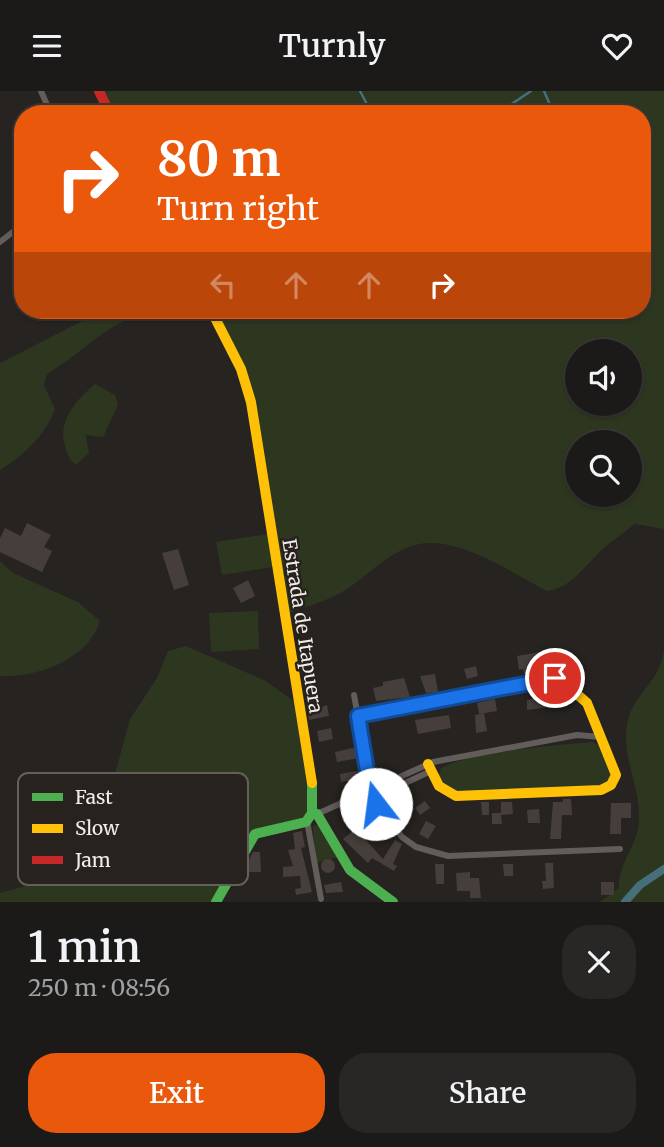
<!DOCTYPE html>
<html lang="en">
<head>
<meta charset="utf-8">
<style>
	body { margin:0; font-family:Merriweather,serif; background:#292725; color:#f1f3f6; height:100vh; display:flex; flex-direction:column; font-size:26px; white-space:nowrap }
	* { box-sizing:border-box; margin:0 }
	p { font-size:23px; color:#a0a1a2 }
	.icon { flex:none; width:38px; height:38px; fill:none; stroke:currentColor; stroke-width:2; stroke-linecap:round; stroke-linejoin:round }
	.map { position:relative; height:811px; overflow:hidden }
	.drawer { display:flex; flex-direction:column; background:#1c1a18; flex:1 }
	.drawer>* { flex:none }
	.hud { position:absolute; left:14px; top:14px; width:637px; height:214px; border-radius:28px; box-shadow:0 2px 5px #0004,0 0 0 2px #3a3837; background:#ea580c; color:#fff; overflow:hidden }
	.buttons { position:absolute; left:565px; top:248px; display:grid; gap:14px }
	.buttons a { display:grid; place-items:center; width:77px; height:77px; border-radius:50%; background:#1c1a18; box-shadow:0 2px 5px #0004,0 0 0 2px #3a3837; font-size:35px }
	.pin { position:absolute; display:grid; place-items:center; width:60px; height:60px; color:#fff; margin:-30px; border:4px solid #fff; border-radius:50%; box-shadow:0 2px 7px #0007 }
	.me { position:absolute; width:77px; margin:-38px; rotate:345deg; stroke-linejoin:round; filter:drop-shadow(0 0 5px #0008) }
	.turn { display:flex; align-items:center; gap:24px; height:147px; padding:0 28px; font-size:32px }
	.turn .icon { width:91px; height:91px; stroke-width:2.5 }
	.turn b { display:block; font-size:49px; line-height:60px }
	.lanes { display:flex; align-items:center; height:66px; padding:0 28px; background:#0003; justify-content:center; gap:35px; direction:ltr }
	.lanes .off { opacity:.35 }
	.round { display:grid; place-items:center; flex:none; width:74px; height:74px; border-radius:28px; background:#292725 }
	.headline { display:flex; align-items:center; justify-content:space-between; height:119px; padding:0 28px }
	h1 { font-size:42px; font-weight:600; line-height:52px }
	.cta { display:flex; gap:14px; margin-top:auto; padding:14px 28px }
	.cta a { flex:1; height:80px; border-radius:28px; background:#ea580c; color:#fff; font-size:28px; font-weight:600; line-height:80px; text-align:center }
	.cta a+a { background:#292725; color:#f1f3f6 }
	header { display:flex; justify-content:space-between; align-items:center; height:91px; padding:0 28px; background:#1c1a18; font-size:32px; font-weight:600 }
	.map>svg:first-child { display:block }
	.green { fill:#2d361f; fill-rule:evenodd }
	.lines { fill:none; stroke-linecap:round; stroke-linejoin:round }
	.stream { stroke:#466e7b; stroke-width:2.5 }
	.canal { stroke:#466e7b; stroke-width:8 }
	.building { fill:#463e3a }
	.street { stroke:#625c5a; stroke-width:6 }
	.fast { stroke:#4caf50; stroke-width:10 }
	.slow { stroke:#ffc107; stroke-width:10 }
	.jam { stroke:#c62828; stroke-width:10 }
	.route-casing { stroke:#114b97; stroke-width:18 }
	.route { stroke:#1a73e8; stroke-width:12 }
	.labels { text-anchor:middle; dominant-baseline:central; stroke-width:5; stroke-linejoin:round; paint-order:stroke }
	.street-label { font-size:19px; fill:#f1edea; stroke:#28221e }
	.key { fill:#28221e; stroke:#645f5b; stroke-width:2 }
	.key-label { font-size:19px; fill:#f1edea }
</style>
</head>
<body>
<header><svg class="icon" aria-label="menu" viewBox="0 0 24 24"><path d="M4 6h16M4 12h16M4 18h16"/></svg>Turnly<svg class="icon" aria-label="heart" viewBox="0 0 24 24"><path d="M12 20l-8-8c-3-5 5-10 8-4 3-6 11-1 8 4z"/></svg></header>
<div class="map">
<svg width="664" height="811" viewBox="0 0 664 811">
	<rect width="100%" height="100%" fill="#262320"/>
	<g class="green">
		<path d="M 102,0 L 664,0 L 664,438 L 635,433 C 625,441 614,448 604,457 C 586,473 572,497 547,500 C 514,483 473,454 434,452 C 396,450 371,484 342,501 C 325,511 304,516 287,523 L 281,490 L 287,482 L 280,480 L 238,277 L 205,219 L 642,219 L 642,23 L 114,23 ZM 578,261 L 630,261 L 630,313 L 578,313 ZM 578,352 L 630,352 L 630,404 L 578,404 Z"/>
		<path d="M 104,219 L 180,219 C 111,220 99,252 47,283 L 44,294 L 55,318 C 46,344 23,365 0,379 L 0,272 Z"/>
		<path d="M 95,293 L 115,304 L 118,314 L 103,346 L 86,344 L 89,362 L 76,374 C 69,369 68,363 65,355 C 57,330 77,308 95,293 Z"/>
		<path d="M 268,443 L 273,476 L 222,484 L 216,451 Z"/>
		<path d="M 0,470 L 13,482 L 78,511 L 100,530 C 88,568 38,587 0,585 Z"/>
		<path d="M 258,520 L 259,558 L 211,561 L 209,522 Z"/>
		<path d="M 186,555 L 264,589 L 295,611 C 302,648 319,695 303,730 L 250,745 L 212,811 L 0,811 L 0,802 L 43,790 L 89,750 L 102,730 L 130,628 L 157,587 L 168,560 Z"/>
		<path d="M 664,556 L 664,811 L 600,811 L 619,797 C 618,772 638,754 639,730 C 641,697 621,666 627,633 C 633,601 662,591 664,556 Z"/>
		<path d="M 592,651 L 599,654 L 612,682 L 605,695 L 456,702 L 448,700 L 438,686 L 441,677 C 469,661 557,654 592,651 Z"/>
		<path d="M 319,734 L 338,766 L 316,772 L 313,740 L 313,735 Z"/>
	</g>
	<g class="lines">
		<g class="stream">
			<path d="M 360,0 L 372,23"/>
			<path d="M 544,0 L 554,23"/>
			<path d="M 497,23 L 531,0"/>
		</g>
		<path class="canal" d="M 625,811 L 640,794 L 664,778"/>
	</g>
	<g class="building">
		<path d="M 27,432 L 51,444 L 44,456 L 52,460 L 42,481 L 0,461 L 0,447 L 5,437 L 21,445 Z"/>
		<path d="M 178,458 L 189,494 L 174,499 L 162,462 Z"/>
		<path d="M 248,489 L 255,505 L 241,512 L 233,497 Z"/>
		<path d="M 540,561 L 543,579 L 524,583 L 523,578 L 519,579 L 517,565 Z"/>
		<path d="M 476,575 L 478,585 L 467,588 L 464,578 Z"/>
		<path d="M 435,583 L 438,601 L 426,602 L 420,585 Z"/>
		<path d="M 404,587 L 410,606 L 376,610 L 373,597 L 383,595 L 383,591 Z"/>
		<path d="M 554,602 L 556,615 L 527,619 L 527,609 Z"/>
		<path d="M 495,608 L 497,620 L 479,623 L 477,612 Z"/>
		<path d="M 327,614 L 329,625 L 309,629 L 308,622 Z"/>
		<path d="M 484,622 L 487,640 L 476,642 L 475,624 Z"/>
		<path d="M 449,624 L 451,637 L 418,643 L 415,629 Z"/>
		<path d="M 331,637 L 333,648 L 319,651 L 317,640 Z"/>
		<path d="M 357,656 L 359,667 L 337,671 L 335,661 Z"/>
		<path d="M 357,680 L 358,688 L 341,691 L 340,683 Z"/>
		<path d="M 404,706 L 410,714 L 397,722 L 392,714 Z"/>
		<path d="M 563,708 L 571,708 L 572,724 L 562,724 L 561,748 L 550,748 L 553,711 L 563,711 Z"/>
		<path d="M 425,710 L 430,717 L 420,724 L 415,717 Z"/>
		<path d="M 481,711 L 489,711 L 489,724 L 482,724 Z"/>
		<path d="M 501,711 L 512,711 L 513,723 L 501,724 L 502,733 L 492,733 L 492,722 L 501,722 Z"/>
		<path d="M 611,712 L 631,712 L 631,727 L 621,727 L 621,743 L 610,743 Z"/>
		<path d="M 539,718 L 540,732 L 528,732 L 527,719 Z"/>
		<path d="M 426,730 L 436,735 L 428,748 L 419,743 Z"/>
		<path d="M 359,735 L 366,744 L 363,746 L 383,768 L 395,749 L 402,753 L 393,773 L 397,775 L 394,780 L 372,767 L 368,772 L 343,748 Z"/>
		<path d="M 302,740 L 305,756 L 301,757 L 312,801 L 296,804 L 295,798 L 301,797 L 300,785 L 283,786 L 283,776 L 293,775 L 288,759 L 295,758 L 293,742 Z"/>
		<path d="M 253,761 L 260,761 L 261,781 L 249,781 L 248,771 Z"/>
		<circle cx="328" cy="775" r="7"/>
		<path d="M 545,772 L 553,772 L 554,797 L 543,798 L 542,790 L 546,790 Z"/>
		<path d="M 435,773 L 444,773 L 444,793 L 436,793 Z"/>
		<path d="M 503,773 L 513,773 L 513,785 L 504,785 Z"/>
		<path d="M 470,781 L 470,787 L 479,787 L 481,807 L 470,807 L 470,800 L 457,800 L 456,782 Z"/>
		<path d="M 341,791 L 343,801 L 326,802 L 324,794 Z"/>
		<rect x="601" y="791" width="13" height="13"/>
	</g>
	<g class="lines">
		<g class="street">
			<path d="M 41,0 L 51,23"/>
			<path d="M 0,151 L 23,133"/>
			<path d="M 354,604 L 373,707 L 402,746 L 416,756 L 448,765 L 620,758"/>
			<path d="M 373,707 L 431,680"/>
			<path d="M 317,723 L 433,671 L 577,644 L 601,646"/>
			<path d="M 307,730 L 321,808"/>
		</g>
		<g class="fast">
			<path d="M 312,722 L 317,723 L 350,779 L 393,811"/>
			<path d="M 216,811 L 255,743 L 306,731 L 312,722 L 312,692"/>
		</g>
		<g class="slow">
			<path d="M 211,219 L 241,278 L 251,311 L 312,692"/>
			<path d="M 358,625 L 560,588 L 587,612 L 616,684 L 611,694 L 601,699 L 456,705 L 439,695 L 428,673"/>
		</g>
		<path class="jam" d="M 99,0 L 110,23"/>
	</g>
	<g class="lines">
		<defs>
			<path id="route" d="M 376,713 L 370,698 L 358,625 L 555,587"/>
		</defs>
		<use href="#route" class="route-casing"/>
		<use href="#route" class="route"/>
	</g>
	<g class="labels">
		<g class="street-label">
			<text transform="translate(303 535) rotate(81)">Estrada de Itapuera</text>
		</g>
	</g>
	<rect x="18" y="682" width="230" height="112" rx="10" class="key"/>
	<rect x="32" y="702" width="31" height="8" fill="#4caf50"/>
	<rect x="32" y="733" width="31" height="9" fill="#ffc107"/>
	<rect x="32" y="765" width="31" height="8" fill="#c62828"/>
	<g class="key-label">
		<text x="75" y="713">Fast</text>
		<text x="75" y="744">Slow</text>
		<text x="75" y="776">Jam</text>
	</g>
</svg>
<div class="buttons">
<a><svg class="icon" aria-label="sound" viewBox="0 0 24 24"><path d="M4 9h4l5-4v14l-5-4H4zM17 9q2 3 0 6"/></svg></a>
<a><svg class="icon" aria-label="search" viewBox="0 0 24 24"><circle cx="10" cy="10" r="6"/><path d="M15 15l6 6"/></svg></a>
</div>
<div class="pin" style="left:555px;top:587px;background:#d93025"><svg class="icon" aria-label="arrive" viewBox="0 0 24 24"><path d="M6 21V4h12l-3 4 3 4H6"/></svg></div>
<svg class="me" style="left:376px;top:713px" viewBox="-20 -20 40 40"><circle r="19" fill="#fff"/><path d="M0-13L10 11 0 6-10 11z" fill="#1a73e8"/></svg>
<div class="hud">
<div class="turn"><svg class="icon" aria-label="right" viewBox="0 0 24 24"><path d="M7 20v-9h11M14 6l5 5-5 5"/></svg><div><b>80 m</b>Turn right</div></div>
<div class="lanes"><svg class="icon off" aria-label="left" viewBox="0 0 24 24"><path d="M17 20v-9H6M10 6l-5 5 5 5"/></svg><svg class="icon off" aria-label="ahead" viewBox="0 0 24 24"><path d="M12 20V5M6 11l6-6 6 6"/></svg><svg class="icon off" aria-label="ahead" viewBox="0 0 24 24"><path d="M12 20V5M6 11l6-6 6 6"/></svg><svg class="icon" aria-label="right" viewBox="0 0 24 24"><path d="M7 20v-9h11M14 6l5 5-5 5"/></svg></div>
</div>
</div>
<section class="drawer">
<div class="headline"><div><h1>1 min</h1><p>250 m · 08:56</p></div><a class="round"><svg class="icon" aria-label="close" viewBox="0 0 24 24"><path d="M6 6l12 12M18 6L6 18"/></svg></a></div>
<div class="cta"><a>Exit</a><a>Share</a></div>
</section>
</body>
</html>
